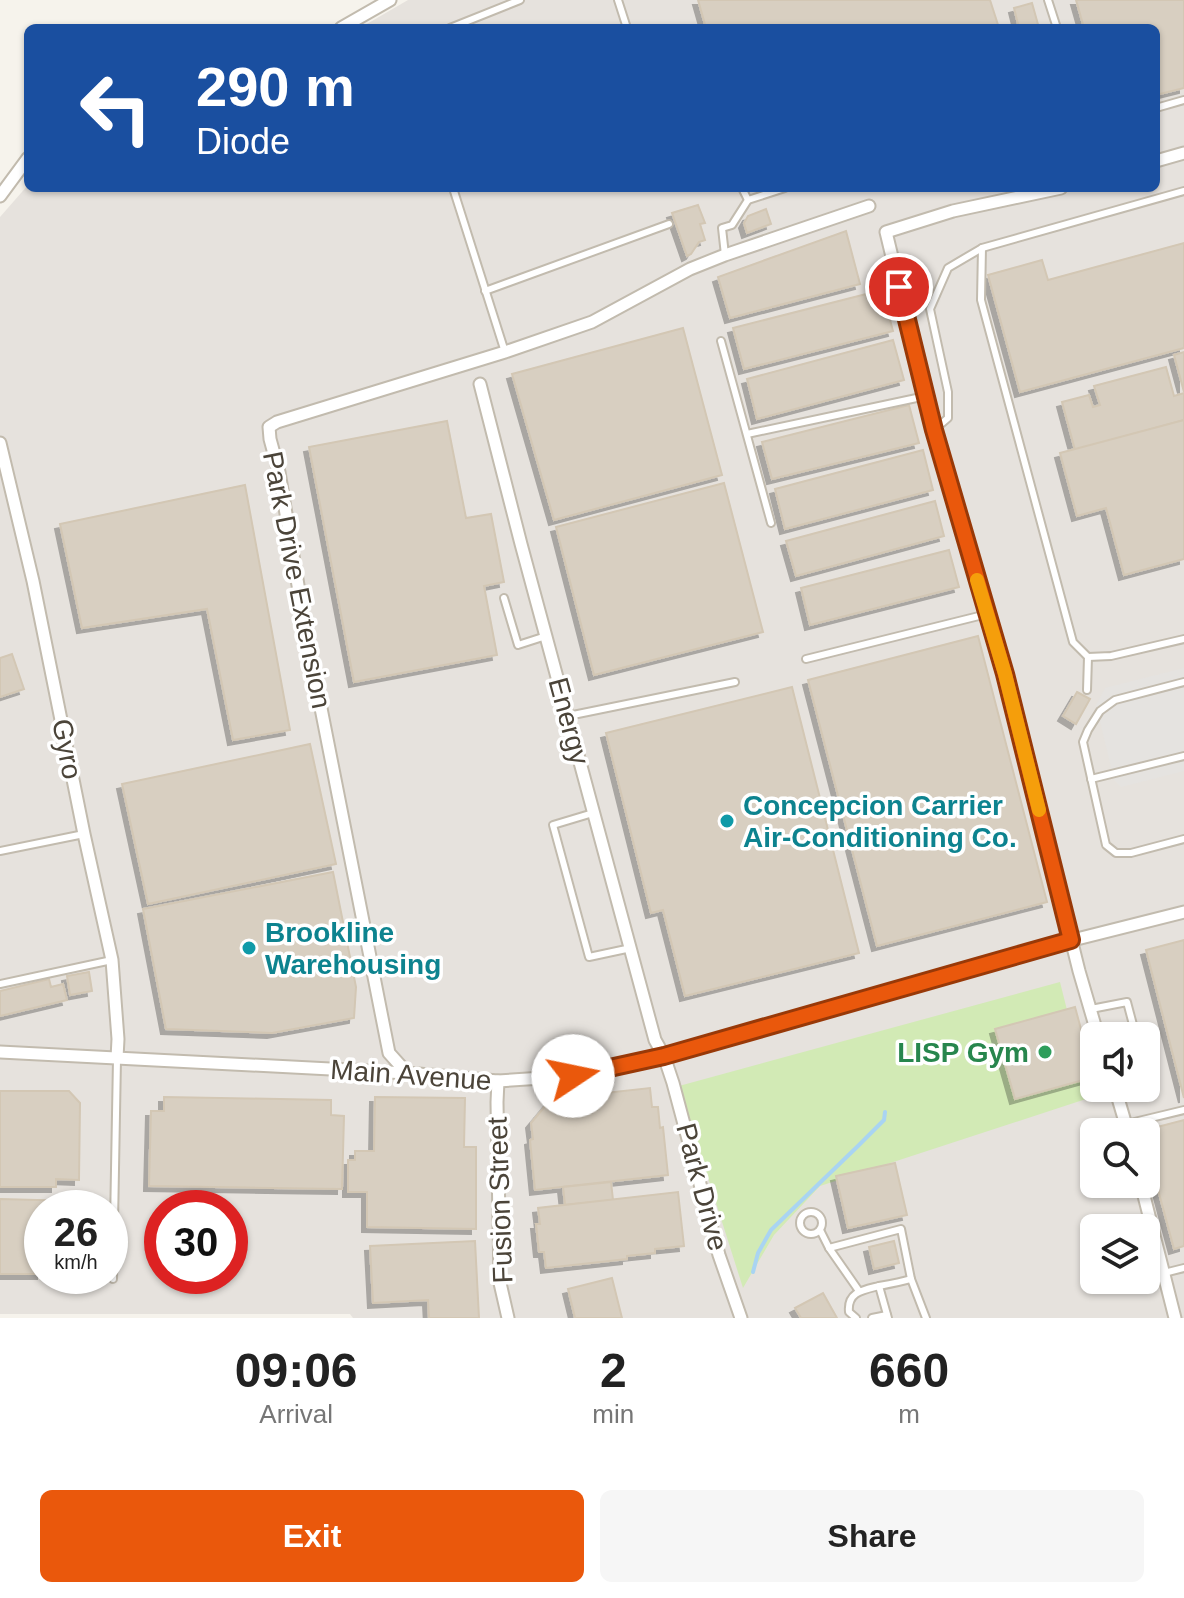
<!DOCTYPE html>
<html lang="en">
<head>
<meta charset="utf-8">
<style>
	body { margin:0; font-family:Helvetica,sans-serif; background:#f6f6f6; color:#222; height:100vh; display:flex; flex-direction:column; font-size:30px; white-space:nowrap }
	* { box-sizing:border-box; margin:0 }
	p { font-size:26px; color:#767676 }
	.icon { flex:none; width:44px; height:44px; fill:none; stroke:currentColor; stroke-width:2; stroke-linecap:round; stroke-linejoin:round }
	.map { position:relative; height:1318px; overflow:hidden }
	.details { display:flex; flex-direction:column; background:#fff; flex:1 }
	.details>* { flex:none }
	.hud { position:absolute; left:24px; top:24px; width:1136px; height:168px; border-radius:12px; box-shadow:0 2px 6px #0004; background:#1a4fa0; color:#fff; overflow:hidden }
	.buttons { position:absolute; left:1080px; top:1022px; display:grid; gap:16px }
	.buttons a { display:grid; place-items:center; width:80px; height:80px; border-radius:12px; background:#fff; box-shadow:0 2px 6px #0004; font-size:40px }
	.speed { position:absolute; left:24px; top:1190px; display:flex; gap:16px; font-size:40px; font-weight:700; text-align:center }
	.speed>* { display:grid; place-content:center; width:104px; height:104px; border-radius:50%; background:#fff; box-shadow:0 2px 6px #0004; line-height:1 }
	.speed small { font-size:20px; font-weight:400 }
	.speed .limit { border:12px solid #d22; background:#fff; color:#111 }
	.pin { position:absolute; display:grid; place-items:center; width:68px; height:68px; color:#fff; margin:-34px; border:4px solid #fff; border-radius:50%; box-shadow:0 2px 8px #0007 }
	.me { position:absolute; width:88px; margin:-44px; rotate:79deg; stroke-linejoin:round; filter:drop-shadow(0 0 6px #0008) }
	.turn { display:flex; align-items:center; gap:28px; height:168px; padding:0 40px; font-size:36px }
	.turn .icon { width:104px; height:104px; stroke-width:2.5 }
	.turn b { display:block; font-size:56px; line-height:68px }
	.eta { display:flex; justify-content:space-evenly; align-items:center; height:136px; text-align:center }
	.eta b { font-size:48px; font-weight:700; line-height:56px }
	.action { display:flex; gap:16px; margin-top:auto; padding:16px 40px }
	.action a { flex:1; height:92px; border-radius:12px; background:#ea580c; color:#fff; font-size:32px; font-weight:700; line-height:92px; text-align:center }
	.action a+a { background:#f6f6f6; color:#222 }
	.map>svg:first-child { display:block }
	.industrial { fill:#e6e2dd; fill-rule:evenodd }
	.green { fill:#d2eab5 }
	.parking { fill:#e5e3e0 }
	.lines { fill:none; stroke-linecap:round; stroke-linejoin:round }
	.stream { stroke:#a9d4f2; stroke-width:4 }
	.building { fill:#d8cfc1; stroke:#d3c7b4; stroke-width:2; filter:url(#shadow) }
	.lane-casing { stroke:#c2bbae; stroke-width:10 }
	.street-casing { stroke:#c2bbae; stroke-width:15 }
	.lane { stroke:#fff; stroke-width:6 }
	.street { stroke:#fff; stroke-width:11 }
	.route-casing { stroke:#983908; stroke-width:20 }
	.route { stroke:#ea580c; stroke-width:14 }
	.slow { stroke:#f59e0b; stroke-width:14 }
	.culture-dot { fill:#0f9aa8; stroke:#fff; stroke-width:3 }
	.leisure-dot { fill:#2e9e5b; stroke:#fff; stroke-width:3 }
	.labels { text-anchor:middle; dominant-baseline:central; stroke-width:7; stroke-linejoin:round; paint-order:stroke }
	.street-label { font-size:28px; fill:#4b4439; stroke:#fff }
	.culture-label { font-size:28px; font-weight:bold; fill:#0d838f; stroke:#fff; text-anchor:start }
	.leisure-label { font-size:28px; font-weight:bold; fill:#27864d; stroke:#fff; text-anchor:end }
</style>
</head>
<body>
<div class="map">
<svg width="1184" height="1318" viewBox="0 0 1184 1318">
	<defs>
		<filter id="shadow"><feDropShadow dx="-5" dy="5" stdDeviation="0" flood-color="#0004"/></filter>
	</defs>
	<rect width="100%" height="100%" fill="#f6f3ec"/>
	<path class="industrial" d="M 408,0 L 1184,0 L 1184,1318 L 353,1318 L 350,1314 L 0,1314 L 0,217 L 28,185 L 28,188 L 1156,188 L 1156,28 L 360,28 ZM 1094,1036 L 1146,1036 L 1146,1088 L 1094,1088 ZM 1094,1132 L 1146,1132 L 1146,1184 L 1094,1184 ZM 42,1208 L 110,1208 L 110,1276 L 42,1276 ZM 162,1208 L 230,1208 L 230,1276 L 162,1276 ZM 1094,1228 L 1146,1228 L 1146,1280 L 1094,1280 Z"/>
	<path class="green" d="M 1060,982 L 1089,1098 L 820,1186 L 774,1235 L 743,1288 L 679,1086 Z"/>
	<path class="parking" d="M 1184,668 L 1184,771 L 1121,787 L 1114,780 L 1096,705 L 1105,688 Z"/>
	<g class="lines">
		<path class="stream" d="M 753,1272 L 758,1253 L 771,1230 L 858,1146 L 884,1120 L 885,1112"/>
	</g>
	<g class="building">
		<path d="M 698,0 L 990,0 L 999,28 L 706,28 Z"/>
		<path d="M 1076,0 L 1184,0 L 1184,88 L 1156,95 L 1156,28 L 1084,28 Z"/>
		<path d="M 1032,3 L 1039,28 L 1019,28 L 1014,8 Z"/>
		<path d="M 698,205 L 705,223 L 700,224 L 705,240 L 699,242 L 691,254 L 687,256 L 672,213 Z"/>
		<path d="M 766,209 L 771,224 L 747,233 L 744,223 L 748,216 Z"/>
		<path d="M 846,231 L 860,284 L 730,318 L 718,277 Z"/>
		<path d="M 1184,243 L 1184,348 L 1020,392 L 988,275 L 1042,260 L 1048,280 Z"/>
		<path d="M 882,290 L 893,331 L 744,369 L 733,328 Z"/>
		<path d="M 683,328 L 722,475 L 554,520 L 512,374 Z"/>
		<path d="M 893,340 L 904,380 L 757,419 L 747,379 Z"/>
		<path d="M 1184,352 L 1184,392 L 1174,355 Z"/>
		<path d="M 1166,367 L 1174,396 L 1184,393 L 1184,420 L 1075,450 L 1062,402 L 1089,395 L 1093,407 L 1100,405 L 1094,386 Z"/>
		<path d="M 909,405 L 919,443 L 772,479 L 762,442 Z"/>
		<path d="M 1184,420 L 1184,559 L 1124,575 L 1106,508 L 1077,516 L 1060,453 Z"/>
		<path d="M 447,421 L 466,518 L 491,514 L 504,582 L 484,586 L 497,655 L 354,682 L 309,447 Z"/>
		<path d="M 923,450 L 933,490 L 785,529 L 775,489 Z"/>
		<path d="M 724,483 L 763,632 L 594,675 L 556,527 Z"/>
		<path d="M 245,485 L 290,730 L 233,740 L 207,609 L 82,628 L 60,524 Z"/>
		<path d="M 935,501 L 944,536 L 796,576 L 786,541 Z"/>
		<path d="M 949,550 L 959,587 L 810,625 L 801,588 Z"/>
		<path d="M 978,636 L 1047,902 L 877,946 L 808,680 Z"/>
		<path d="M 12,654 L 24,689 L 0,697 L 0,658 Z"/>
		<path d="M 792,687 L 859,953 L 685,996 L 663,910 L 651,913 L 606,733 Z"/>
		<path d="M 1077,692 L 1090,699 L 1076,724 L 1063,716 Z"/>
		<path d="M 310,744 L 336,864 L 148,904 L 122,784 Z"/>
		<path d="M 333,872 L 356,987 L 354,1018 L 272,1033 L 166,1029 L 143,909 Z"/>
		<path d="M 1184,940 L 1184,1098 L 1146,950 Z"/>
		<path d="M 89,972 L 92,991 L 70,995 L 67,976 Z"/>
		<path d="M 49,979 L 51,987 L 63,984 L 67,1000 L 0,1016 L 0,991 Z"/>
		<path d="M 1075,1007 L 1094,1077 L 1015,1099 L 995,1029 Z"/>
		<path d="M 650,1088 L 652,1107 L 658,1107 L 660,1128 L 663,1127 L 668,1175 L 535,1190 L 530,1140 L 533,1139 L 531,1123 L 551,1099 Z"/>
		<path d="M 0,1091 L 69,1091 L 80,1103 L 79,1180 L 56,1179 L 56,1187 L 0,1187 Z"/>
		<path d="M 164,1097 L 331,1100 L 331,1115 L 344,1116 L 342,1189 L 149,1186 L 151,1111 L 164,1111 Z"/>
		<path d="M 375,1097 L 465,1098 L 464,1147 L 476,1147 L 476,1229 L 367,1227 L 367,1192 L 348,1192 L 348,1160 L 355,1160 L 355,1151 L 374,1151 Z"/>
		<path d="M 1184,1120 L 1184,1246 L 1174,1249 L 1146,1145 L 1146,1132 L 1142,1131 Z"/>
		<path d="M 895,1163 L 907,1215 L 848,1228 L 836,1176 Z"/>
		<path d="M 611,1182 L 613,1200 L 565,1205 L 563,1187 Z"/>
		<path d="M 678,1192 L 684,1246 L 655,1249 L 655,1253 L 627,1256 L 627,1259 L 546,1268 L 544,1252 L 539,1252 L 536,1224 L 540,1224 L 538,1208 Z"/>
		<path d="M 0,1199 L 74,1201 L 74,1208 L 42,1208 L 42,1274 L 0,1274 Z"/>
		<path d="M 475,1241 L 479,1318 L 429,1318 L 428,1300 L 373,1303 L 370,1246 Z"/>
		<path d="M 894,1241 L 899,1263 L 874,1269 L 869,1247 Z"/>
		<path d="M 612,1278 L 622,1318 L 575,1318 L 568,1289 Z"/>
		<path d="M 823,1293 L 837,1318 L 801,1318 L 795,1308 Z"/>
	</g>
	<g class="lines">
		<defs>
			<g id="lane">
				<path d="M 618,0 L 627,28"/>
				<path d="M 1048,0 L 1057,28"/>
				<path d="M 450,28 L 520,0"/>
				<path d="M 1156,108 L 1184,100"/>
				<path d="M 453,188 L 505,352"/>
				<path d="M 742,188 L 748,200"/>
				<path d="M 982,248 L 981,300 L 1073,642 L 1088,657 L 1111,656 L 1184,639"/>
				<path d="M 725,255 L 722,228 L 732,225 L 748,200 L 785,188"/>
				<path d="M 485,291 L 669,224"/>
				<path d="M 721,341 L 771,523"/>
				<path d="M 934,430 L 948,418 L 948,392 L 930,309 L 948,268 L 982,248 L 1184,191"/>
				<path d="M 747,434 L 926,396"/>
				<path d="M 504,598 L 518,645 L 546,636"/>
				<path d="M 806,659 L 987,614"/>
				<path d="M 1184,682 L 1115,700 L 1100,711 L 1088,730 L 1083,742 L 1106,845 L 1116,853 L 1131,853 L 1184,839"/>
				<path d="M 1087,690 L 1088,657"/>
				<path d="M 568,716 L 735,682"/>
				<path d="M 1091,779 L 1184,756"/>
				<path d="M 593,813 L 553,825 L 589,957 L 631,948"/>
				<path d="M 0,851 L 84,834"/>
				<path d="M 0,984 L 112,960"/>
				<path d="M 1091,1009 L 1127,1002 L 1136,1036"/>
				<path d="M 1146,1075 L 1148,1085 L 1146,1085"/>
				<path d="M 1116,1092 L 1134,1088"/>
				<path d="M 1126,1124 L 1184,1110"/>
				<circle cx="811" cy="1223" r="11"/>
				<path d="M 820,1230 L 829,1248 L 859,1291"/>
				<path d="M 829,1248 L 901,1229 L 911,1279 L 926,1318"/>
				<path d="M 1164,1273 L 1184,1268"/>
				<path d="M 113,1279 L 117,1059"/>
				<path d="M 879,1286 L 888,1318"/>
				<path d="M 856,1318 L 849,1312 C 847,1292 863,1290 879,1286 C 890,1284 901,1282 911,1279"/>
				<path d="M 872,1318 L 887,1315"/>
			</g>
			<g id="street">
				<path d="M 341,28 L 390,0"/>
				<path d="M 1156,161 L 1184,153"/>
				<path d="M 1061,188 L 953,211 L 886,232 L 934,430 L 1005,674 L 1079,971 L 1098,1036"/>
				<path d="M 0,196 L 28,158"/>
				<path d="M 480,384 L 521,544 L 655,1040 L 664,1056 L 673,1083 L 719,1255 L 741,1318"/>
				<path d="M 0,443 L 33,581 L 84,834 L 112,960 L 118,1039 L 117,1058"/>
				<path d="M 0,1052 L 407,1073 L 498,1081 L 573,1076 L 664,1056 L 1045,947 L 1184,912"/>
				<path d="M 407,1073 L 389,1053 L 305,627 L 279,472 L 270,439 L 269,427 L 277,422 L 505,352 L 592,322 L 690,269 L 725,255 L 869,206"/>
				<path d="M 498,1081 L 497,1102 L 500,1283 L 508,1318"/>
				<path d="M 1115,1088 L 1128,1132"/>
				<path d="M 1141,1184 L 1175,1318"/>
			</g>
		</defs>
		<use href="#lane" class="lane-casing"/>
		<use href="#street" class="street-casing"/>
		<use href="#lane" class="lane"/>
		<use href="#street" class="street"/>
	</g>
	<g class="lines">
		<defs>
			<path id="route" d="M 573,1076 L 664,1056 L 1071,940 L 1005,674 L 934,430 L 899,287"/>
		</defs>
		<use href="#route" class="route-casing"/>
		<use href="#route" class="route"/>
		<path class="slow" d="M 977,580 L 1005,674 L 1039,810"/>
	</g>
	<g class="culture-dot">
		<circle cx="727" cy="821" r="8"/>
		<circle cx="249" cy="948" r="8"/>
	</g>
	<circle class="leisure-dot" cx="1045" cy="1052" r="8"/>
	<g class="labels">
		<g class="street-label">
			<text transform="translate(297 580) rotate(79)">Park Drive Extension</text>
			<text transform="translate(569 721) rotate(75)">Energy</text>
			<text transform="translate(67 749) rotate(79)">Gyro</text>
			<text transform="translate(411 1075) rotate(4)">Main Avenue</text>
			<text transform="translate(702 1187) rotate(75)">Park Drive</text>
			<text transform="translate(500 1200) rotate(-92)">Fusion Street</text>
		</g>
		<g class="culture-label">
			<text x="743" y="805">Concepcion Carrier<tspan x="743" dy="32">Air-Conditioning Co.</tspan></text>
			<text x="265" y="932">Brookline<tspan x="265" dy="32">Warehousing</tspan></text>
		</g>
		<g class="leisure-label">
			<text x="1029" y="1052">LISP Gym</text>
		</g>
	</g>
</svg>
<div class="buttons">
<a><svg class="icon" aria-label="sound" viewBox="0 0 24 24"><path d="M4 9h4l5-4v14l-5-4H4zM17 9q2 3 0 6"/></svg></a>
<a><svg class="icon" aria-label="search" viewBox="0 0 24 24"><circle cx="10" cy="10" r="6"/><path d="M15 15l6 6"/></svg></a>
<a><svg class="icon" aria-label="layers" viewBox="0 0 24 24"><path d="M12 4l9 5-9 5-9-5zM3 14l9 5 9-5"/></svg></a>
</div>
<div class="speed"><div>26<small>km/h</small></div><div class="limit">30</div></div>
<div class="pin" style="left:899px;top:287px;background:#d93025"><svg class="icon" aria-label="arrive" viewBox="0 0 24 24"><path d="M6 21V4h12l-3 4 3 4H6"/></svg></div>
<svg class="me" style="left:573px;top:1076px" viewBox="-20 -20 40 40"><circle r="19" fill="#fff"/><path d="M0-13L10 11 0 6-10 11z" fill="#ea580c"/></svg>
<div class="hud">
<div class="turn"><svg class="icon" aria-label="left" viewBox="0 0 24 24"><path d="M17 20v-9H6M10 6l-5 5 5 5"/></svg><div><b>290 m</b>Diode</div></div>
</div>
</div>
<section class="details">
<div class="eta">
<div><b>09:06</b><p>Arrival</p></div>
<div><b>2</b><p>min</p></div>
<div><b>660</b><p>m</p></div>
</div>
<div class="action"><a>Exit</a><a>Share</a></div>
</section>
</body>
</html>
